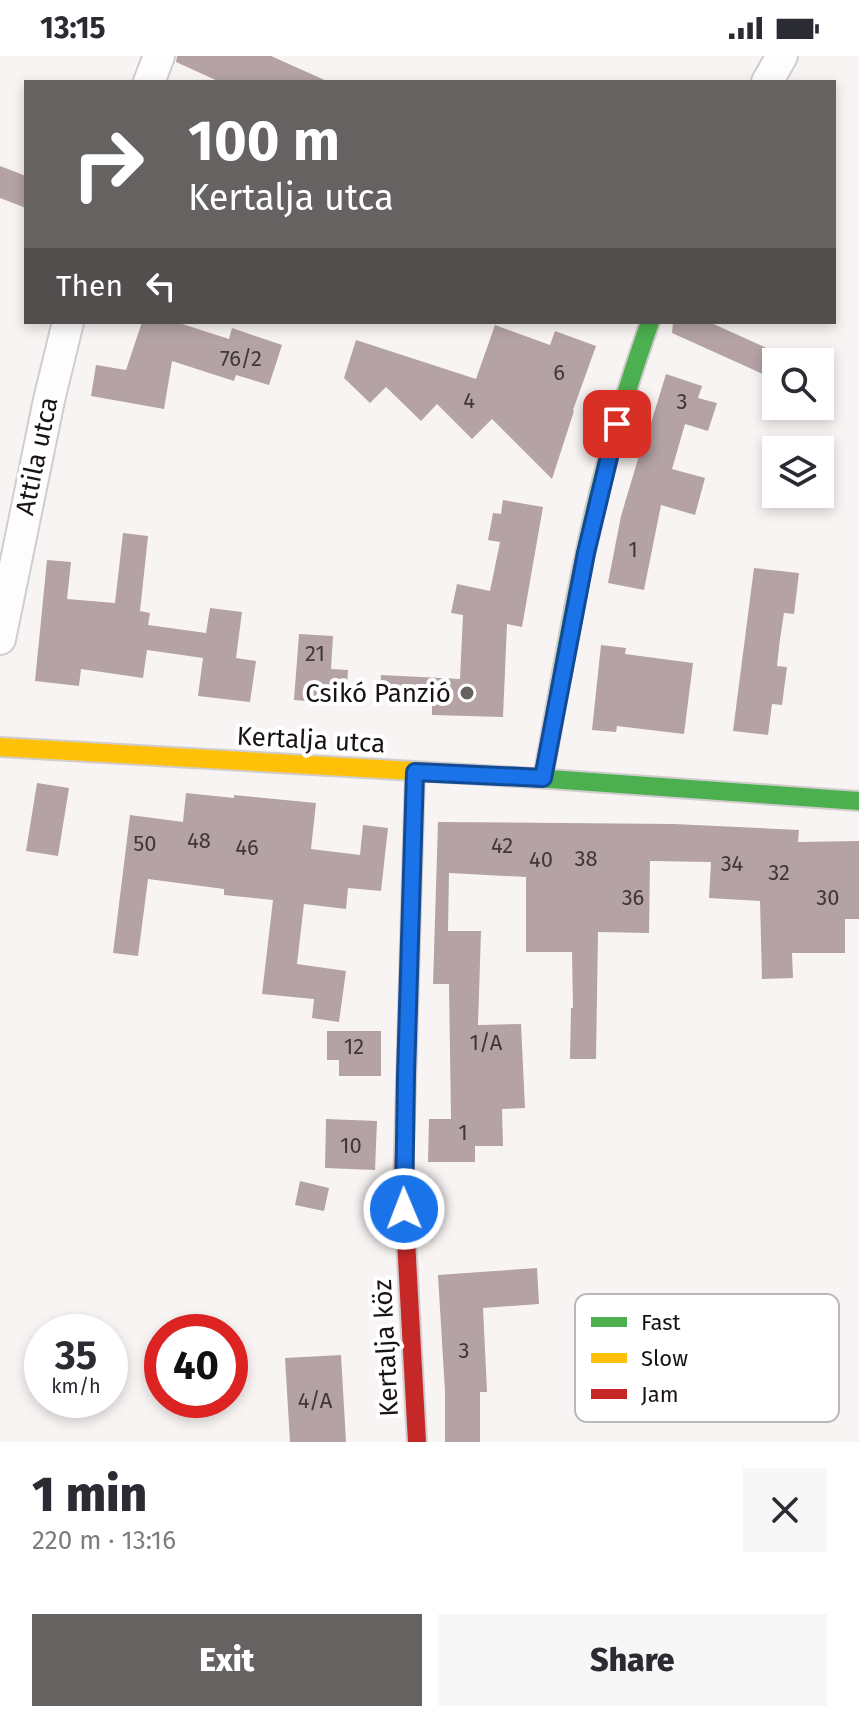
<!DOCTYPE html>
<html lang="en">
<head>
<meta charset="utf-8">
<style>
	body { margin:0; font-family:"Fira Sans",sans-serif; background:#f7f7f7; color:#2b2b33; height:100vh; display:flex; flex-direction:column; font-size:30px; white-space:nowrap }
	* { box-sizing:border-box; margin:0 }
	p { font-size:26px; color:#7c7c81 }
	.icon { flex:none; width:44px; height:44px; fill:none; stroke:currentColor; stroke-width:2; stroke-linecap:round; stroke-linejoin:round }
	.map { position:relative; height:1386px; overflow:hidden }
	.drawer { display:flex; flex-direction:column; background:#fff; flex:1 }
	.drawer>* { flex:none }
	.top-card { position:absolute; left:24px; top:24px; width:812px; height:244px; border-radius:0px; box-shadow:0 4px 12px #0003; background:#676262; color:#fff; overflow:hidden }
	.controls { position:absolute; left:762px; top:292px; display:grid; gap:16px }
	.controls a { display:grid; place-items:center; width:72px; height:72px; border-radius:0px; background:#fff; box-shadow:0 4px 12px #0003; font-size:40px }
	.speed { position:absolute; left:24px; top:1258px; display:flex; gap:16px; font-size:40px; font-weight:700; text-align:center }
	.speed>* { display:grid; place-content:center; width:104px; height:104px; border-radius:50%; background:#fff; box-shadow:0 4px 12px #0003; line-height:1 }
	.speed small { font-size:20px; font-weight:400 }
	.speed .limit { border:12px solid #d22; background:#fff; color:#111 }
	.pin { position:absolute; display:grid; place-items:center; width:68px; height:68px; color:#fff; margin:-34px; border-radius:16px; box-shadow:0 4px 12px #0006 }
	.me { position:absolute; width:88px; margin:-44px; rotate:359deg; stroke-linejoin:round; filter:drop-shadow(0 0 6px #0008) }
	.turn { display:flex; align-items:center; gap:28px; height:168px; padding:0 32px; font-size:36px }
	.turn .icon { width:104px; height:104px; stroke-width:2.5 }
	.turn b { display:block; font-size:56px; line-height:68px }
	.then { display:flex; align-items:center; height:76px; padding:0 32px; background:#0003; gap:16px; font-size:30px }
	.round { display:grid; place-items:center; flex:none; width:84px; height:84px; border-radius:0px; background:#f7f7f7 }
	.head { display:flex; align-items:center; justify-content:space-between; height:136px; padding:0 32px }
	h1 { font-size:48px; font-weight:800; line-height:60px }
	.cta { display:flex; gap:16px; margin-top:auto; padding:16px 32px }
	.cta a { flex:1; height:92px; border-radius:0px; background:#676262; color:#fff; font-size:32px; font-weight:800; line-height:92px; text-align:center }
	.cta a+a { background:#f7f7f7; color:#2b2b33 }
	.status { display:flex; justify-content:space-between; align-items:center; height:56px; padding:0 40px; background:#fff; direction:ltr }
	.status svg { height:22px; fill:currentColor }
	.map>svg:first-child { display:block }
	.building { fill:#b4a2a5 }
	.lines { fill:none; stroke-linecap:round; stroke-linejoin:round }
	.street-casing { stroke:#d2cdcd; stroke-width:34 }
	.fast-casing { stroke:#d2cdcd; stroke-width:22 }
	.slow-casing { stroke:#d2cdcd; stroke-width:22 }
	.jam-casing { stroke:#d2cdcd; stroke-width:22 }
	.street { stroke:#fefdfd; stroke-width:30 }
	.fast { stroke:#4caf50; stroke-width:18 }
	.slow { stroke:#ffc107; stroke-width:18 }
	.jam { stroke:#c62828; stroke-width:18 }
	.route-casing { stroke:#114b97; stroke-width:20 }
	.route { stroke:#1a73e8; stroke-width:14 }
	.poi-dot { fill:#676262; stroke:#fff; stroke-width:3 }
	.labels { text-anchor:middle; dominant-baseline:central; stroke-width:8; stroke-linejoin:round; paint-order:stroke }
	.number-label { font-size:22px; fill:#403738 }
	.street-label { font-size:26px; fill:#191314; stroke:#fff }
	.poi-label { font-size:26px; fill:#191314; stroke:#fff; text-anchor:end }
	.key { fill:#fff; stroke:#bab8b8; stroke-width:2 }
	.key-label { font-size:22px; fill:#191314 }
</style>
</head>
<body>
<div class="status"><b>13:15</b><svg viewBox="0 0 49 12"><path d="M0 12V9h3v3zM5 12V6h3v6zM10 12V3h3v9zM15 12V0h3v12zM26 1h20v11H26zM47 4h2v5h-2z"/></svg></div>
<div class="map">
<svg width="859" height="1386" viewBox="0 0 859 1386">
	<rect width="100%" height="100%" fill="#f9f4f4"/>
	<g class="building">
		<path d="M 177,0 L 271,0 L 329,26 L 220,26 L 176,6 Z"/>
		<path d="M 0,110 L 26,120 L 26,152 L 0,142 Z"/>
		<path d="M 142,266 L 176,266 L 229,283 L 232,272 L 282,289 L 269,329 L 236,319 L 234,325 L 172,305 L 164,353 L 91,340 L 96,309 L 126,314 Z"/>
		<path d="M 673,266 L 709,266 L 782,299 L 779,306 L 776,306 L 776,313 L 772,322 L 672,277 Z"/>
		<path d="M 495,269 L 550,289 L 555,275 L 596,290 L 573,354 L 574,355 L 552,423 L 492,363 L 472,383 L 437,348 L 421,365 L 386,331 L 370,347 L 344,322 L 356,284 L 476,323 Z"/>
		<path d="M 666,318 L 702,330 L 698,342 L 717,347 L 708,375 L 685,368 L 672,413 L 705,422 L 695,459 L 661,449 L 644,534 L 608,527 L 621,460 L 641,393 L 643,393 Z"/>
		<path d="M 503,444 L 543,451 L 522,571 L 507,568 L 503,661 L 432,659 L 432,642 L 380,639 L 381,619 L 460,623 L 463,559 L 451,557 L 457,528 L 490,535 L 500,486 L 488,484 L 493,457 L 501,458 Z"/>
		<path d="M 123,477 L 148,480 L 140,555 L 150,557 L 148,569 L 206,577 L 210,552 L 242,556 L 236,602 L 256,605 L 250,646 L 198,640 L 203,602 L 147,594 L 143,622 L 81,613 L 79,630 L 35,625 L 47,504 L 71,506 L 67,543 L 115,547 Z"/>
		<path d="M 754,512 L 799,517 L 794,558 L 784,557 L 780,583 L 777,610 L 787,611 L 782,649 L 772,648 L 768,679 L 733,675 Z"/>
		<path d="M 299,578 L 333,580 L 331,613 L 348,614 L 346,648 L 294,644 Z"/>
		<path d="M 601,589 L 626,592 L 625,598 L 693,607 L 684,678 L 617,670 L 616,676 L 592,674 Z"/>
		<path d="M 37,727 L 69,732 L 58,800 L 26,795 Z"/>
		<path d="M 186,737 L 234,742 L 234,739 L 316,747 L 311,793 L 360,799 L 363,769 L 388,772 L 381,835 L 348,832 L 346,853 L 304,848 L 297,908 L 346,915 L 339,966 L 312,962 L 314,943 L 262,938 L 273,844 L 224,839 L 224,833 L 148,823 L 138,900 L 113,897 L 130,759 L 183,766 Z"/>
		<path d="M 438,766 L 674,768 L 799,774 L 798,786 L 859,785 L 859,863 L 845,863 L 845,897 L 792,897 L 793,922 L 762,923 L 760,845 L 709,842 L 711,806 L 650,805 L 649,877 L 598,876 L 596,1003 L 570,1003 L 571,952 L 573,952 L 572,896 L 526,896 L 526,821 L 449,817 L 448,875 L 481,875 L 478,969 L 521,968 L 525,1052 L 502,1053 L 503,1090 L 475,1090 L 475,1106 L 428,1106 L 429,1063 L 451,1063 L 449,928 L 433,928 Z"/>
		<path d="M 327,975 L 381,975 L 381,1020 L 339,1020 L 339,1004 L 327,1004 Z"/>
		<path d="M 326,1063 L 377,1065 L 375,1114 L 325,1112 Z"/>
		<path d="M 300,1125 L 329,1132 L 324,1155 L 295,1149 Z"/>
		<path d="M 537,1212 L 539,1248 L 483,1252 L 487,1336 L 480,1336 L 480,1386 L 445,1386 L 445,1336 L 438,1219 Z"/>
		<path d="M 341,1299 L 346,1386 L 290,1386 L 285,1302 Z"/>
	</g>
	<g class="lines">
		<defs>
			<g id="street">
				<path d="M 149,26 L 159,0"/>
				<path d="M 767,26 L 782,0"/>
				<path d="M 0,583 L 49,344 L 68,266"/>
			</g>
			<g id="fast">
				<path d="M 535,722 L 859,745"/>
				<path d="M 543,722 C 564,606 583,489 615,376 C 625,339 637,303 650,266"/>
			</g>
			<g id="slow">
				<path d="M 0,691 L 535,722"/>
				<path d="M 404,1095 L 415,716"/>
			</g>
			<path id="jam" d="M 404,1095 L 403,1129 L 417,1386"/>
		</defs>
		<use href="#street" class="street-casing"/>
		<use href="#fast" class="fast-casing"/>
		<use href="#slow" class="slow-casing"/>
		<use href="#jam" class="jam-casing"/>
		<use href="#street" class="street"/>
		<use href="#fast" class="fast"/>
		<use href="#slow" class="slow"/>
		<use href="#jam" class="jam"/>
	</g>
	<g class="lines">
		<defs>
			<path id="route" d="M 404,1153 L 406,1019 L 415,716 L 543,722 L 586,497 L 617,368"/>
		</defs>
		<use href="#route" class="route-casing"/>
		<use href="#route" class="route"/>
	</g>
	<circle class="poi-dot" cx="467" cy="637" r="8"/>
	<g class="labels">
		<g class="number-label">
			<text x="241" y="302">76/2</text>
			<text x="559" y="316">6</text>
			<text x="469" y="344">4</text>
			<text x="682" y="345">3</text>
			<text x="633" y="493">1</text>
			<text x="315" y="597">21</text>
			<text x="199" y="784">48</text>
			<text x="145" y="787">50</text>
			<text x="502" y="789">42</text>
			<text x="247" y="791">46</text>
			<text x="586" y="802">38</text>
			<text x="541" y="803">40</text>
			<text x="732" y="807">34</text>
			<text x="779" y="816">32</text>
			<text x="633" y="841">36</text>
			<text x="828" y="841">30</text>
			<text x="486" y="986">1/A</text>
			<text x="354" y="990">12</text>
			<text x="463" y="1076">1</text>
			<text x="351" y="1089">10</text>
			<text x="464" y="1294">3</text>
			<text x="315" y="1344">4/A</text>
		</g>
		<g class="street-label">
			<text transform="translate(37 400) rotate(-78)">Attila utca</text>
			<text transform="translate(311 684) rotate(3)">Kertalja utca</text>
			<text transform="translate(386 1292) rotate(-93)">Kertalja köz</text>
		</g>
		<g class="poi-label">
			<text x="451" y="637">Csikó Panzió</text>
		</g>
	</g>
	<rect x="575" y="1238" width="264" height="128" rx="12" class="key"/>
	<rect x="591" y="1261" width="36" height="10" fill="#4caf50"/>
	<rect x="591" y="1297" width="36" height="10" fill="#ffc107"/>
	<rect x="591" y="1333" width="36" height="10" fill="#c62828"/>
	<g class="key-label">
		<text x="641" y="1274">Fast</text>
		<text x="641" y="1310">Slow</text>
		<text x="641" y="1346">Jam</text>
	</g>
</svg>
<div class="controls">
<a><svg class="icon" aria-label="search" viewBox="0 0 24 24"><circle cx="10" cy="10" r="6"/><path d="M15 15l6 6"/></svg></a>
<a><svg class="icon" aria-label="layers" viewBox="0 0 24 24"><path d="M12 4l9 5-9 5-9-5zM3 14l9 5 9-5"/></svg></a>
</div>
<div class="speed"><div>35<small>km/h</small></div><div class="limit">40</div></div>
<div class="pin" style="left:617px;top:368px;background:#d93025"><svg class="icon" aria-label="arrive" viewBox="0 0 24 24"><path d="M6 21V4h12l-3 4 3 4H6"/></svg></div>
<svg class="me" style="left:404px;top:1153px" viewBox="-20 -20 40 40"><circle r="17" fill="#1a73e8" stroke="#fff" stroke-width="3"/><path d="M0-11L8 9 0 5-8 9z" fill="#fff"/></svg>
<div class="top-card">
<div class="turn"><svg class="icon" aria-label="right" viewBox="0 0 24 24"><path d="M7 20v-9h11M14 6l5 5-5 5"/></svg><div><b>100 m</b>Kertalja utca</div></div>
<div class="then">Then<svg class="icon" aria-label="left" viewBox="0 0 24 24"><path d="M17 20v-9H6M10 6l-5 5 5 5"/></svg></div>
</div>
</div>
<section class="drawer">
<div class="head"><div><h1>1 min</h1><p>220 m · 13:16</p></div><a class="round"><svg class="icon" aria-label="close" viewBox="0 0 24 24"><path d="M6 6l12 12M18 6L6 18"/></svg></a></div>
<div class="cta"><a>Exit</a><a>Share</a></div>
</section>
</body>
</html>
